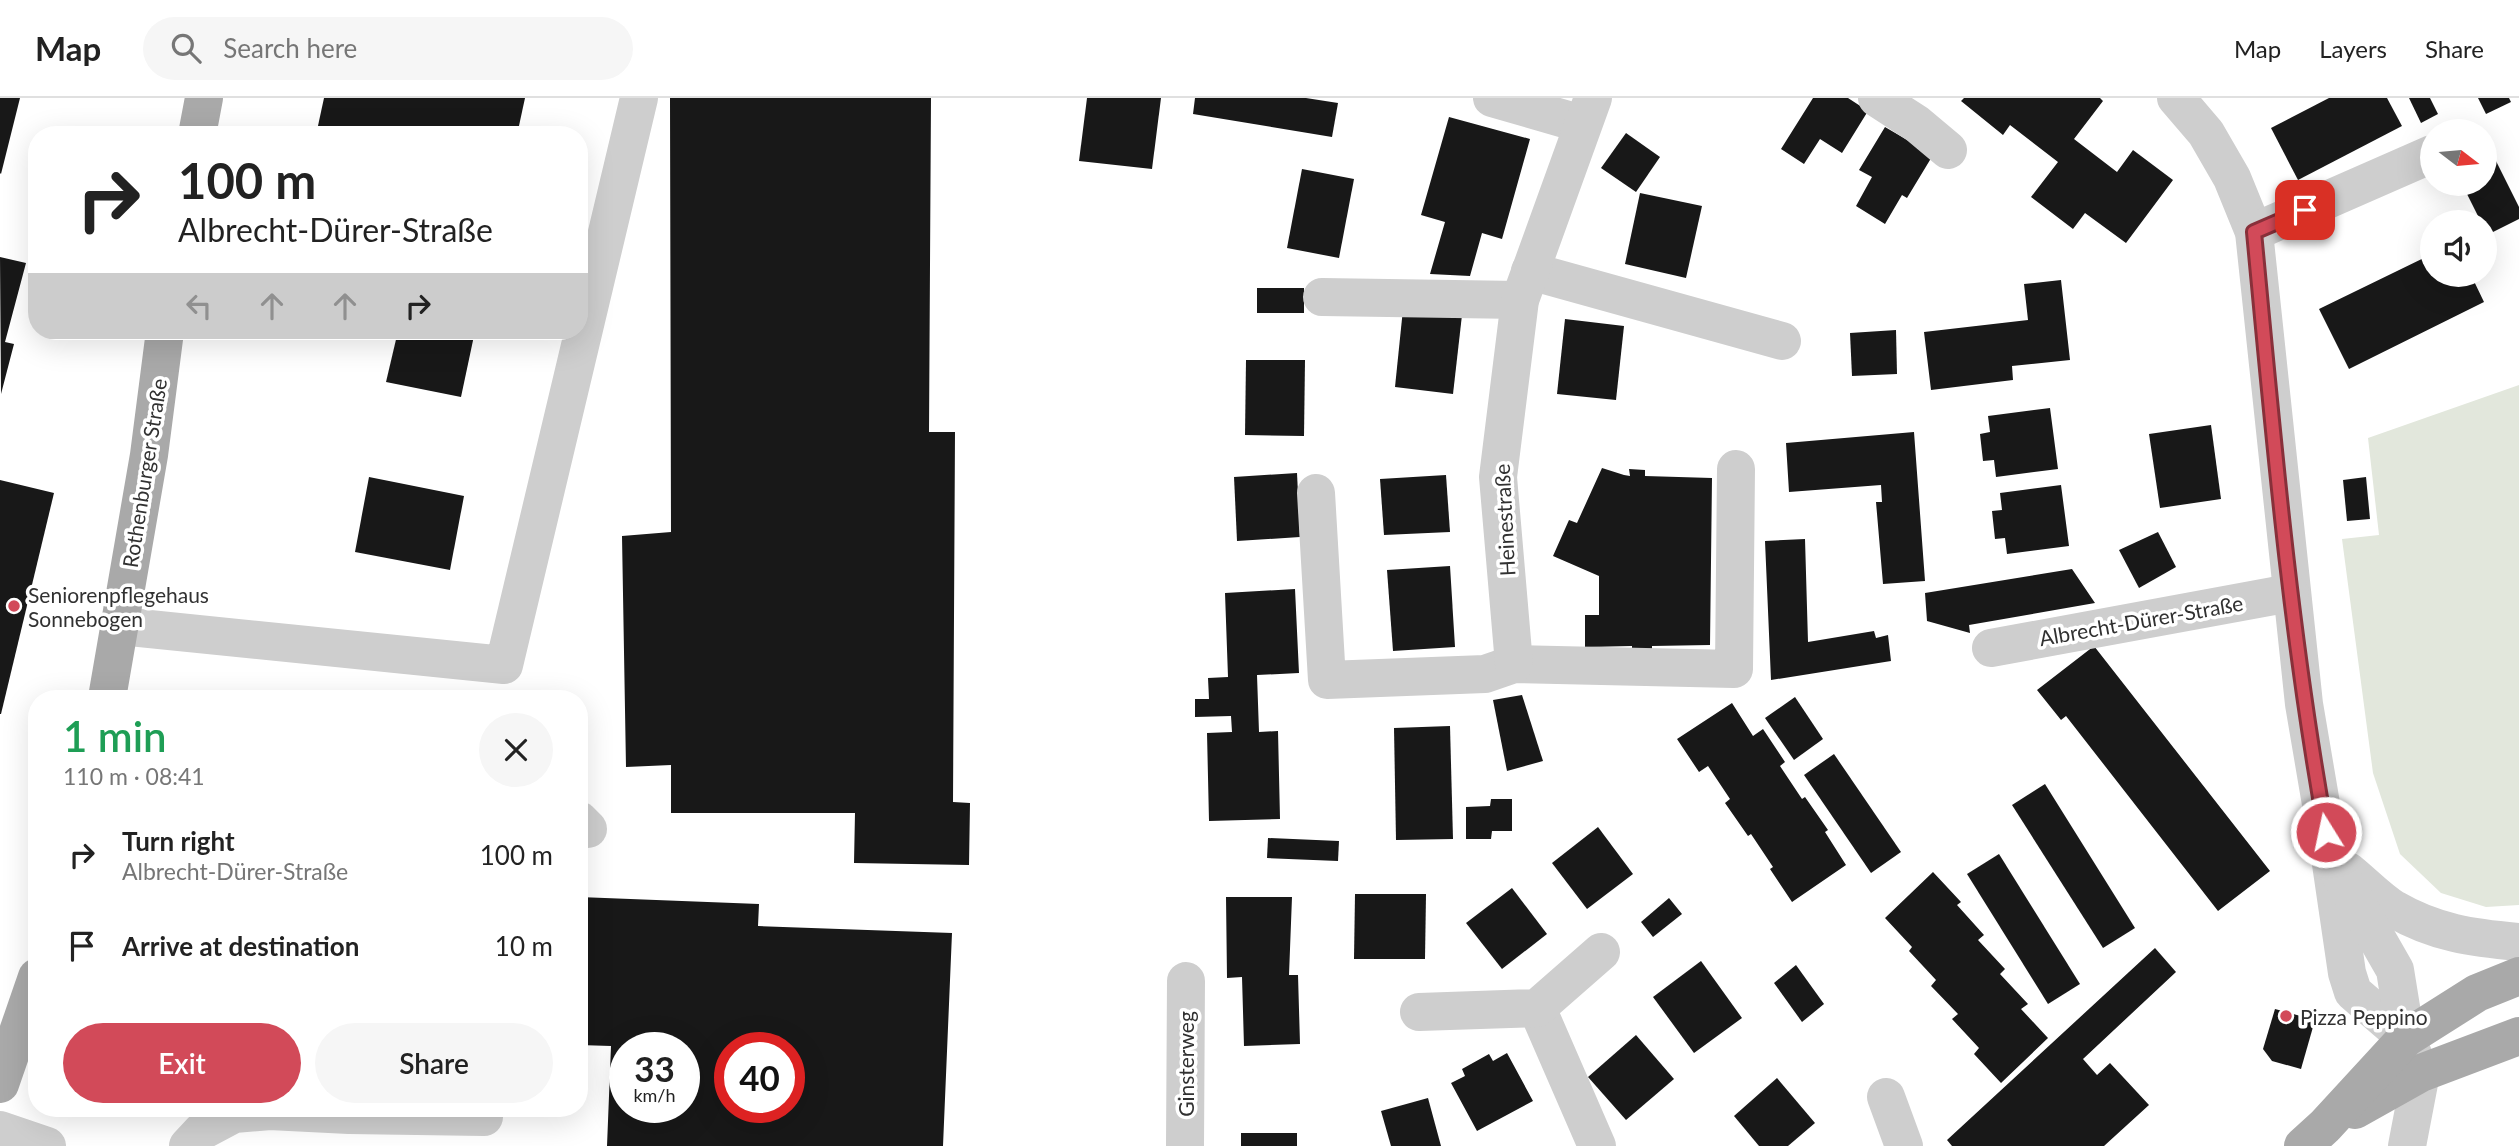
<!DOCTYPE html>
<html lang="en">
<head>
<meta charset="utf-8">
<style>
	body { margin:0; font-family:Lato,sans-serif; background:#f6f6f6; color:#222; height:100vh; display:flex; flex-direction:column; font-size:26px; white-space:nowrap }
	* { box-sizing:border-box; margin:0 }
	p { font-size:23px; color:#767676 }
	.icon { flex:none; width:38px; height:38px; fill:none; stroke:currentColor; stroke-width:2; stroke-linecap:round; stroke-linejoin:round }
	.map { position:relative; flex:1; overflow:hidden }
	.details { position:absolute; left:28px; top:592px; width:560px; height:427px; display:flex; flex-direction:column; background:#fff; border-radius:28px; box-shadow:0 7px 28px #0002 }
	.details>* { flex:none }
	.banner { position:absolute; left:28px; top:28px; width:560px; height:214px; border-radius:28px; box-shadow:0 7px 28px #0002; background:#fff; color:#222; overflow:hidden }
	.needle { width:46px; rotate:106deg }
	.buttons { position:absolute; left:2420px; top:21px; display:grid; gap:14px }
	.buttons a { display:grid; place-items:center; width:77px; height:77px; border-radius:50%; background:#fff; box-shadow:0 7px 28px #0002; font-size:35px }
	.speed { position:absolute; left:609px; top:934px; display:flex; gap:14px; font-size:35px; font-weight:700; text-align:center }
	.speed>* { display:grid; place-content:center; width:91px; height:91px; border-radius:50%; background:#fff; box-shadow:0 7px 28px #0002; line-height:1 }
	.speed small { font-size:18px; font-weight:400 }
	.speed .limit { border:10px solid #d22; background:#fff; color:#111 }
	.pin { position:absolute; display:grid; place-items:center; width:60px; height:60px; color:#fff; margin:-30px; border-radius:14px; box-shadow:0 4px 10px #0006 }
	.me { position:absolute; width:77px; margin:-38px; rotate:350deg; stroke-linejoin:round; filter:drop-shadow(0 0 5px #0008) }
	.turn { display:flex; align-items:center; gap:24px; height:147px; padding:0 35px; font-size:32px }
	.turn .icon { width:91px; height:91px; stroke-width:2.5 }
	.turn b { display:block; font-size:49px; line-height:60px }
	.lanes { display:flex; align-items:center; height:66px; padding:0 35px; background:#0003; justify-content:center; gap:35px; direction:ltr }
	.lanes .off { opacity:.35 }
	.round { display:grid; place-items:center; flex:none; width:74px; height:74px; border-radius:37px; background:#f6f6f6 }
	.head { display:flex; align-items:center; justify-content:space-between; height:119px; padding:0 35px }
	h1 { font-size:42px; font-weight:600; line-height:52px; color:#1e9e55 }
	.cta { display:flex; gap:14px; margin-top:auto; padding:14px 35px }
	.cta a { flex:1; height:80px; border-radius:42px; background:#d24a59; color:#fff; font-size:28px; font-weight:600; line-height:80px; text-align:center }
	.cta a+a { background:#f6f6f6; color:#222 }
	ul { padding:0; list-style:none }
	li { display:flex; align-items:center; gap:21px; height:91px; padding:0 35px }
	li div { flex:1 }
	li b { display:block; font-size:26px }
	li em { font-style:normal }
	header { display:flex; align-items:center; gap:42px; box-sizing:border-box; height:98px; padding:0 35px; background:#fff; border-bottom:2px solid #e0e0e0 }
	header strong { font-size:33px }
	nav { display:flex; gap:38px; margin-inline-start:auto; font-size:24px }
	.search { width:490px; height:63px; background:#f6f6f6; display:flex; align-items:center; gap:18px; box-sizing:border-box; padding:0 24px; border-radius:38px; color:#767676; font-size:26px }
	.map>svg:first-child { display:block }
	.green { fill:#e2e7dc }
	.building { fill:#181818; fill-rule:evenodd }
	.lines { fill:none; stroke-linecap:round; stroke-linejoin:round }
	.minor { stroke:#cecece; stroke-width:38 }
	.major { stroke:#a9a9a9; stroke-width:38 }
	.route-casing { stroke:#88303a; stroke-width:18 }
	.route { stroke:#d24a59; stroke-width:12 }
	.poi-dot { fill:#d24a59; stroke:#fff; stroke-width:2.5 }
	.labels { text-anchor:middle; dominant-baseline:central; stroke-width:7; stroke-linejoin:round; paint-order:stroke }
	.street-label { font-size:21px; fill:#313131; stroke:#fff }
	.poi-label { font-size:21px; fill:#313131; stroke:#fff; text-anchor:start }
</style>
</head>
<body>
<header>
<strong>Map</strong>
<div class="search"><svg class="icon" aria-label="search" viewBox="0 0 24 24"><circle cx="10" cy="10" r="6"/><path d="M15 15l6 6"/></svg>Search here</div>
<nav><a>Map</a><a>Layers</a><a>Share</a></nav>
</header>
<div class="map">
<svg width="2519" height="1048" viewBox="0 0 2519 1048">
	<rect width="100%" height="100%" fill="#fff"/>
	<path class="green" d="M 2519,287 L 2519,807 L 2486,809 L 2441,795 L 2400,756 L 2373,675 L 2342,441 L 2379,437 L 2368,340 Z"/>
	<g class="building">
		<path d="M 0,0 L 20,0 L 1,76 L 0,75 Z"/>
		<path d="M 324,0 L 525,0 L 517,37 L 316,37 Z"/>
		<path d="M 670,0 L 931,0 L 929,334 L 955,334 L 953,704 L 970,705 L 969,767 L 854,765 L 855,715 L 671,715 L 671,667 L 626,669 L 622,438 L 671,434 Z"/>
		<path d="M 1087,0 L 1161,0 L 1152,71 L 1079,63 Z"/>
		<path d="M 1195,0 L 1306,0 L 1338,5 L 1332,39 L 1193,16 Z"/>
		<path d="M 1813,0 L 1848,0 L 1868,13 L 1842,55 L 1820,41 L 1804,66 L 1781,51 Z"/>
		<path d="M 1964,0 L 2100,0 L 2103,3 L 2074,41 L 2117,74 L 2133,52 L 2173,82 L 2126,145 L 2085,115 L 2073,131 L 2031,99 L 2058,64 L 2010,27 L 2003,37 L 1961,3 Z"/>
		<path d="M 2329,0 L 2387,0 L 2402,28 L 2298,82 L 2271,30 Z"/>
		<path d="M 2409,0 L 2430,0 L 2438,16 L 2421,25 Z"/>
		<path d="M 2478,0 L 2509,0 L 2511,4 L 2486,16 Z"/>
		<path d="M 1449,19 L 1530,41 L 1502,141 L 1482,135 L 1470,178 L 1430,176 L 1445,124 L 1421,117 Z"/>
		<path d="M 1885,29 L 1933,57 L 1907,100 L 1902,97 L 1885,126 L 1856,108 L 1872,79 L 1859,72 Z"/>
		<path d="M 1626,35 L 1660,59 L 1636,94 L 1601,70 Z"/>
		<path d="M 2488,47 L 2519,109 L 2519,121 L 2487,137 L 2485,124 L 2481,124 L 2462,86 L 2485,86 L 2485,48 Z"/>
		<path d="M 1302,71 L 1354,81 L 1339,160 L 1287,150 Z"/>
		<path d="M 1640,95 L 1702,108 L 1686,180 L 1625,166 Z"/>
		<path d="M 2432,156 L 2432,177 L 2471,177 L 2484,204 L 2349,271 L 2319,211 Z"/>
		<path d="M 0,159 L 26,165 L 5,244 L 14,246 L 1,296 Z"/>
		<path d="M 2061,182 L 2070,262 L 2012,268 L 2013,282 L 1931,292 L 1924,234 L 2028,222 L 2024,186 Z"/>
		<rect x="1257" y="190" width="47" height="25"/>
		<path d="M 1403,211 L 1462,217 L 1453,296 L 1395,289 Z"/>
		<path d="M 1565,221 L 1624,228 L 1616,302 L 1557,296 Z"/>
		<path d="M 1896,232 L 1897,276 L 1852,278 L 1850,235 Z"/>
		<path d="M 398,233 L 475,233 L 461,299 L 386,284 Z"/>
		<path d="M 1246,262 L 1305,262 L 1304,338 L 1245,337 Z"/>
		<path d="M 2050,310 L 2058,371 L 1996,379 L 1994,362 L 1983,363 L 1980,336 L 1990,334 L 1988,318 Z"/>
		<path d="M 2211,327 L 2221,401 L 2160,410 L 2149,336 Z"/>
		<path d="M 1914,334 L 1925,483 L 1883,486 L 1876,404 L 1882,404 L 1881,387 L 1789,394 L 1786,345 Z"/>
		<path d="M 1602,370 L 1624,377 L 1630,378 L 1629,371 L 1645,372 L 1645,378 L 1712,380 L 1710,547 L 1652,548 L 1652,553 L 1632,554 L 1632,548 L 1585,549 L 1585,517 L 1599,517 L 1599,478 L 1553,458 L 1569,422 L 1577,425 Z"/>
		<path d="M 1297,375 L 1300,439 L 1237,443 L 1234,379 Z"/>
		<path d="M 1446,377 L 1450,434 L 1384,437 L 1380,381 Z"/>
		<path d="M 369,379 L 464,398 L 450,472 L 355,454 Z"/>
		<path d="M 2366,379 L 2370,421 L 2347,423 L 2343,382 Z"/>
		<path d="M 0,382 L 54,395 L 1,616 L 0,616 Z"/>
		<path d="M 2061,387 L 2069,448 L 2007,456 L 2005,440 L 1995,441 L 1992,413 L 2002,412 L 2000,395 Z"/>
		<path d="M 2158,434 L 2176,469 L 2139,490 L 2119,452 Z"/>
		<path d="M 1805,441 L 1808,544 L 1874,533 L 1876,540 L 1888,537 L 1891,563 L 1771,582 L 1765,443 Z"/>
		<path d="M 1450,468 L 1455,549 L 1393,553 L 1387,472 Z"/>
		<path d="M 2072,471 L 2095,505 L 1969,527 L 1970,535 L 1927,523 L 1925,495 Z"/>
		<path d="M 1295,491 L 1299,575 L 1257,577 L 1259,634 L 1278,633 L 1280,721 L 1209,723 L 1207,635 L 1232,634 L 1231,618 L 1195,619 L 1195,601 L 1209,601 L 1208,580 L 1228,579 L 1225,495 Z"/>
		<path d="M 2094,548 L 2270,773 L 2218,813 L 2066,618 L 2061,622 L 2037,592 Z"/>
		<path d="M 1522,597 L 1543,663 L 1507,673 L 1493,602 Z"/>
		<path d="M 1795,599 L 1823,641 L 1794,662 L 1765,620 Z"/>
		<path d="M 1732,605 L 1753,638 L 1763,631 L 1785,664 L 1780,668 L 1802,701 L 1805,699 L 1828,732 L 1825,734 L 1846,767 L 1792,804 L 1770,771 L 1773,769 L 1751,736 L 1748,738 L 1725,705 L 1730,701 L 1708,668 L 1699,674 L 1677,641 Z"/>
		<path d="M 1450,628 L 1453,741 L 1396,742 L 1394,630 Z"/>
		<path d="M 1834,656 L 1901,754 L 1871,775 L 1804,677 Z"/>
		<path d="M 2045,686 L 2135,830 L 2103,850 L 2012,707 Z"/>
		<path d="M 1491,701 L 1512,701 L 1512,733 L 1492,733 L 1491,741 L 1466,741 L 1466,709 L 1490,708 Z"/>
		<path d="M 1598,729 L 1633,776 L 1587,811 L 1552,765 Z"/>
		<path d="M 1268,740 L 1339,743 L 1338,763 L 1267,760 Z"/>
		<path d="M 1999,756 L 2080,886 L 2048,906 L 1967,776 Z"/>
		<path d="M 1933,774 L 1961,804 L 1957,807 L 1984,837 L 1978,842 L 2005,871 L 2000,876 L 2028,906 L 2021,911 L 2048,940 L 2001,985 L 1974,956 L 1979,950 L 1952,921 L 1958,916 L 1931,888 L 1936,882 L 1909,853 L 1912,849 L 1885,820 Z"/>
		<path d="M 1512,790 L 1547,836 L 1502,871 L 1466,825 Z"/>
		<path d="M 1355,796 L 1426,796 L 1425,861 L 1354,861 Z"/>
		<path d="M 579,799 L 759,806 L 758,828 L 952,835 L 943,1048 L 607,1048 L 611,948 L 579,947 ZM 625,950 L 684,950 L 684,1010 L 625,1010 ZM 730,950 L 789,950 L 789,1010 L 730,1010 Z"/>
		<path d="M 1226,799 L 1292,799 L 1289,877 L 1298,877 L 1300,946 L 1244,948 L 1242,879 L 1227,880 Z"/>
		<path d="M 1669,800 L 1682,816 L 1653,839 L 1641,824 Z"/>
		<path d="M 2155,850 L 2176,874 L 2083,961 L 2097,977 L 2110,965 L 2149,1007 L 2104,1048 L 1952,1048 L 1947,1042 Z"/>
		<path d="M 1701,863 L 1742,920 L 1694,955 L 1653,899 Z"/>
		<path d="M 1796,867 L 1824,906 L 1802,924 L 1774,885 Z"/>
		<path d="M 2275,911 L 2315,922 L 2301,971 L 2272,963 L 2263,951 Z"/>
		<path d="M 1636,937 L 1674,981 L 1626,1022 L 1588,979 Z"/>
		<path d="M 1507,955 L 1533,1003 L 1477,1033 L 1451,985 L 1465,978 L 1462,971 L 1489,956 L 1493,963 Z"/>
		<path d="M 1777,980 L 1815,1025 L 1788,1048 L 1759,1048 L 1734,1018 Z"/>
		<path d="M 1428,1000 L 1441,1048 L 1391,1048 L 1381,1013 Z"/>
		<rect x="1241" y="1035" width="56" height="13"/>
	</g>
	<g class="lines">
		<g class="minor">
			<path d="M 1492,0 L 1582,26"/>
			<path d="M 1877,0 L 1917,26 L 1948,52"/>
			<path d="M 2176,0 L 2206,35 L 2232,80 L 2254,134 L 2304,606 L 2330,759 L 2347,875 L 2353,894 L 2406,940"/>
			<path d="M 2254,134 L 2432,56"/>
			<path d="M 1530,173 L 1782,243"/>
			<path d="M 1322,199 L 1520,202"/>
			<path d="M 1316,395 L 1327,582 L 1485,576 L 1514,566 L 1734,571 L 1736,371"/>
			<path d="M 120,528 L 504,567 L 639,0"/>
			<path d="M 1991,550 L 2290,495"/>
			<path d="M 1514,566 L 1498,379 L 1520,202 L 1593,0"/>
			<path d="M 579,722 L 588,731"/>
			<path d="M 2348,773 C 2363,785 2378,801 2394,811 C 2435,835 2473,840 2519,844"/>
			<path d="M 2340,776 L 2395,872 L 2406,940 L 2421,975 L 2407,1048"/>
			<path d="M 1537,910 L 1597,1048"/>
			<path d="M 1419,914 L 1537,910 L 1601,854"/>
			<path d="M 1886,999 L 1904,1048"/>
			<path d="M 0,1032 L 47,1048"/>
			<path d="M 188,1048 L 202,1033 L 234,1016 L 270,1013 L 349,1017 L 484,1019"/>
			<path d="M 1185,1048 L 1186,883"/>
		</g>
		<g class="major">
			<path d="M 197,37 L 204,0"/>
			<path d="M 107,600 L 149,357 L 165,233"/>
			<path d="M 0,986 L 37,879"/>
			<path d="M 2355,1012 L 2421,975 L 2519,938"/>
			<path d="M 2303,1048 L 2325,1028 L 2406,940 L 2477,895 L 2519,878"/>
		</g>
	</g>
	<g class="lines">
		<defs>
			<path id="route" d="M 2305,112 L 2254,134 C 2273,335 2290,535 2326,734"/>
		</defs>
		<use href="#route" class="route-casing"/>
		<use href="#route" class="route"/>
	</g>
	<g class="poi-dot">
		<circle cx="14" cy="508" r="7"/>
		<circle cx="2286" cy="918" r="7"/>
	</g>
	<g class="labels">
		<g class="street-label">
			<text transform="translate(144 375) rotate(-81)">Rothenburger Straße</text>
			<text transform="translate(1504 422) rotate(-93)">Heinestraße</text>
			<text transform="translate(2141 522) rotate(-10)">Albrecht-Dürer-Straße</text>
			<text transform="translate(1185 966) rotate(-90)">Ginsterweg</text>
		</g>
		<g class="poi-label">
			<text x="28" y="496">Seniorenpflegehaus<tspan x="28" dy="24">Sonnebogen</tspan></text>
			<text x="2300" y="918">Pizza Peppino</text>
		</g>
	</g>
</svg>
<div class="buttons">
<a><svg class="needle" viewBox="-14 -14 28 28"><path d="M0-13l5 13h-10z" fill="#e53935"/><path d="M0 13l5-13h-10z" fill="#767676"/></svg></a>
<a><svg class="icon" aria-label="sound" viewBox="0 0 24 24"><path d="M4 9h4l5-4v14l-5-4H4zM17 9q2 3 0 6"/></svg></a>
</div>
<div class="speed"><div>33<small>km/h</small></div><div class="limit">40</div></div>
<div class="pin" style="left:2305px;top:112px;background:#d93025"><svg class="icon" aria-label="arrive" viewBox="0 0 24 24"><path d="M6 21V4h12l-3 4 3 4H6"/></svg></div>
<svg class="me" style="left:2326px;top:734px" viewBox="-20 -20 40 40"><circle r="17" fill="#d24a59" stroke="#fff" stroke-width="3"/><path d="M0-11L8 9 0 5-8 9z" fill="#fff"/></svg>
<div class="banner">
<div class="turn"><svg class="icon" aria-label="right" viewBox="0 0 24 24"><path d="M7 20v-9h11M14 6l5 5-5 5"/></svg><div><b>100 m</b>Albrecht-Dürer-Straße</div></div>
<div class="lanes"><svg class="icon off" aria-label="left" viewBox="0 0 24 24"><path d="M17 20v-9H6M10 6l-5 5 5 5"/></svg><svg class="icon off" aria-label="ahead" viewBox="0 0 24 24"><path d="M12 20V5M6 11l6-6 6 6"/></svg><svg class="icon off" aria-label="ahead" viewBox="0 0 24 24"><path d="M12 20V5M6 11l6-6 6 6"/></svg><svg class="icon" aria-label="right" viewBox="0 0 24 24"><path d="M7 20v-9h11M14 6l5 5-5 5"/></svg></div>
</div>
<section class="details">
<div class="head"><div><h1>1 min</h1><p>110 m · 08:41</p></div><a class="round"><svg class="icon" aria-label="close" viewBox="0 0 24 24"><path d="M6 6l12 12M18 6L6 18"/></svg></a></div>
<ul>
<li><svg class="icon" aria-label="right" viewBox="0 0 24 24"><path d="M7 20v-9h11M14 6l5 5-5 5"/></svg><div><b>Turn right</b><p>Albrecht-Dürer-Straße</p></div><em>100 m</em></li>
<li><svg class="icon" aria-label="arrive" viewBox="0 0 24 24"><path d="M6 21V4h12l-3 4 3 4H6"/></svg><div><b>Arrive at destination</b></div><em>10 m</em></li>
</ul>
<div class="cta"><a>Exit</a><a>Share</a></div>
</section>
</div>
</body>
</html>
